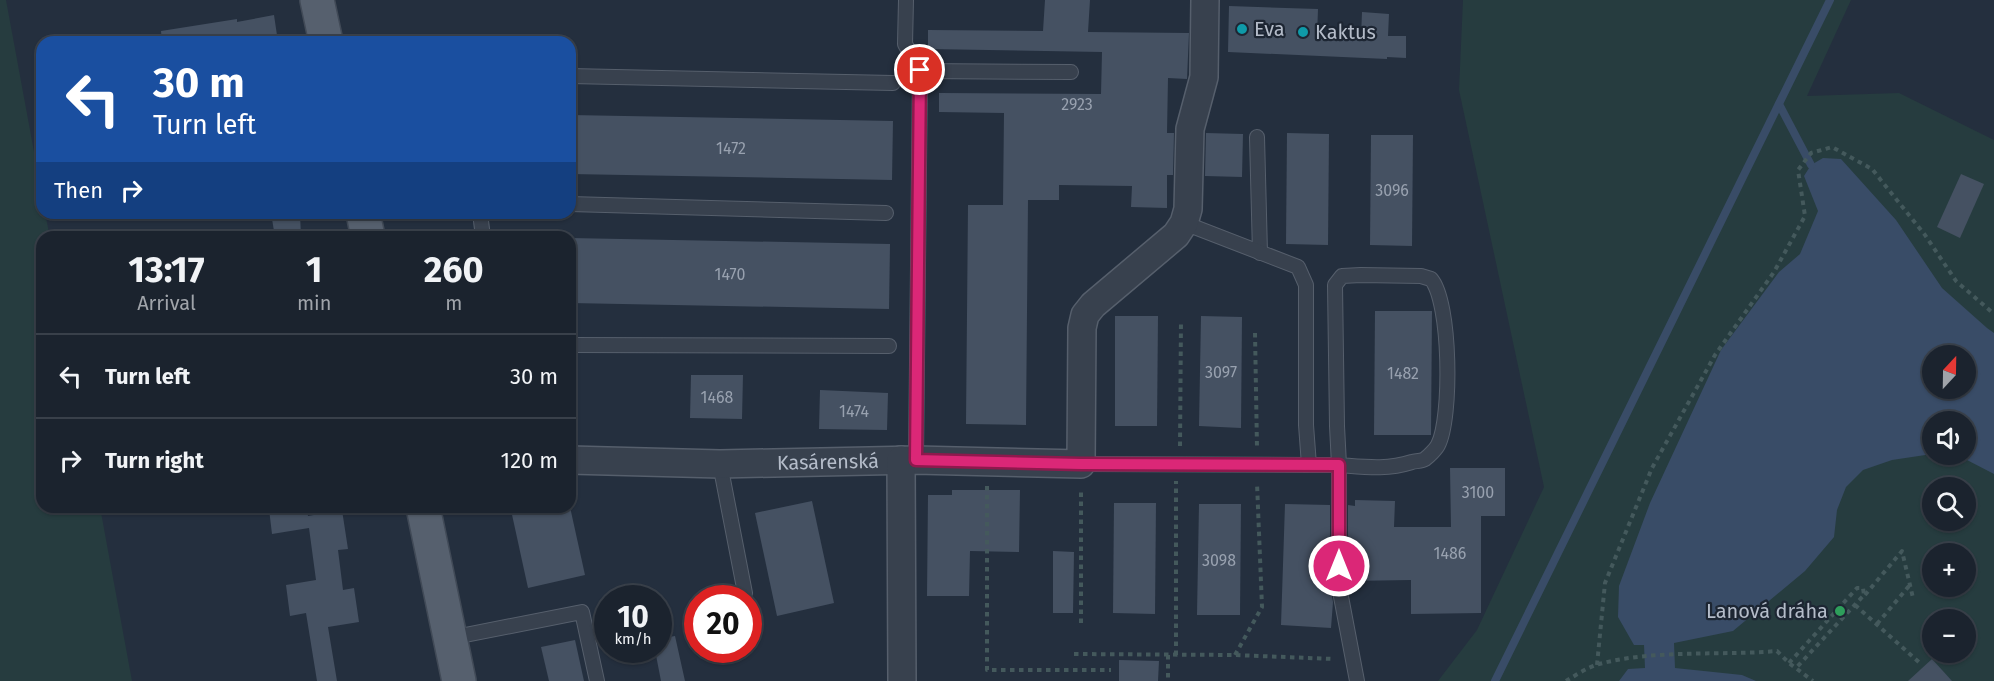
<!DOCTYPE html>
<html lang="en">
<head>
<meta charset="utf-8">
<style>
	body { margin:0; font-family:"Fira Sans",sans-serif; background:#242b36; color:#f1f3f6; height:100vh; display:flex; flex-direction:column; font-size:22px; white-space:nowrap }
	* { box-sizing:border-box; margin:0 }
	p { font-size:20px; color:#a0a4aa }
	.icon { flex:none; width:33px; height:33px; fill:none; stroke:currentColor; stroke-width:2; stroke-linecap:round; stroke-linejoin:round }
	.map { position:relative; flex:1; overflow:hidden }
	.details { position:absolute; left:36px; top:231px; width:540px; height:282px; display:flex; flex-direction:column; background:#1b232e; border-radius:18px; box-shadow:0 2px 4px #0004,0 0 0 2px #39404a }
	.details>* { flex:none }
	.hud { position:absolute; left:36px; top:36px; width:540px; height:183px; border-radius:18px; box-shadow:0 2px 4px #0004,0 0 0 2px #39404a; background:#1a4fa0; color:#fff; overflow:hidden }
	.needle { width:39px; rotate:22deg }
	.buttons { position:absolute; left:1922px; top:345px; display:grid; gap:12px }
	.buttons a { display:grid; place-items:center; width:54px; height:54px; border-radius:50%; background:#1b232e; box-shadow:0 2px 4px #0004,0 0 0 2px #39404a; font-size:30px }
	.speed { position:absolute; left:594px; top:585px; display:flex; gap:12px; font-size:30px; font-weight:700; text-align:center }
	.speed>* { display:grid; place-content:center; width:78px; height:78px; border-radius:50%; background:#1b232e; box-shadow:0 2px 4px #0004,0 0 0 2px #39404a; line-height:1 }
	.speed small { font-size:15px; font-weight:400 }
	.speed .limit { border:9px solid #d22; background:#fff; color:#111 }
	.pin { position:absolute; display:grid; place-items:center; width:51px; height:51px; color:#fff; margin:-26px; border:3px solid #fff; border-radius:50%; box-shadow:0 2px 6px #0007 }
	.me { position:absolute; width:66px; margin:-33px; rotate:0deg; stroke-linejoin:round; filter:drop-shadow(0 0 4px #0008) }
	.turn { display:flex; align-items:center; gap:21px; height:126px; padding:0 18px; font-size:27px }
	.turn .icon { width:78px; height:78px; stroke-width:2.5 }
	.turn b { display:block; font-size:42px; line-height:51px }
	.then { display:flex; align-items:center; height:57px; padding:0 18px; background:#0003; gap:12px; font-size:22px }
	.eta { display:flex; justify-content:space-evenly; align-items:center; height:102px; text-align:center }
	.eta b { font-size:36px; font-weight:700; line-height:42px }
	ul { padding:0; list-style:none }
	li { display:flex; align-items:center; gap:18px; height:84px; padding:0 18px; border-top:2px solid #39404a }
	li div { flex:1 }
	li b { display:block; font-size:22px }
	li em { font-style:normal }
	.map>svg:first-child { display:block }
	.green { fill:#263c3f; fill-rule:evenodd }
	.water { fill:#394c67; fill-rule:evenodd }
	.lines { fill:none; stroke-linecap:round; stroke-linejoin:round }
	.stream { stroke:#394c67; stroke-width:8 }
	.building { fill:#455162 }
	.service-casing { stroke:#565f6c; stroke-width:16 }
	.minor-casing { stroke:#565f6c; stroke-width:30 }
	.primary-casing { stroke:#414a57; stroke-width:36 }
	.path { stroke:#44595c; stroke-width:4; stroke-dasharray:4.5 4.5; stroke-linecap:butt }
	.service { stroke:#38414e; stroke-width:14 }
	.minor { stroke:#38414e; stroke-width:27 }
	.primary { stroke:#56606e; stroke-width:33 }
	.route-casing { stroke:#8e194d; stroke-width:15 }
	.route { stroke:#db2777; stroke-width:10 }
	.culture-dot { fill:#0f9aa8; stroke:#1d2633; stroke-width:2 }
	.leisure-dot { fill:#2e9e5b; stroke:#1d2633; stroke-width:2 }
	.labels { text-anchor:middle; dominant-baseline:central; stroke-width:4.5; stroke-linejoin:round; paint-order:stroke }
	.number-label { font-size:16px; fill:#98a1af }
	.poi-label { font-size:20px; fill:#b4bcc9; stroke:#1d2633; text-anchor:start }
	.street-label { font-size:20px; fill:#b4bcc9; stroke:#1d2633 }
</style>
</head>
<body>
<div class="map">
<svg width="1994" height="681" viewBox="0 0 1994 681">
	<rect width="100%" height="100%" fill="#242f3e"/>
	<g class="green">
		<path d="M 0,0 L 6,0 L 42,195 L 42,213 L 45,213 L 50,237 L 42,237 L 42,507 L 100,507 L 132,681 L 0,681 Z"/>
		<path d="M 1463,0 L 1851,0 L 1807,96 L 1899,93 L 1994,140 L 1994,681 L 1438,681 L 1477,630 L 1544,487 L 1459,90 ZM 1932,356 L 1965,356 L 1965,388 L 1932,388 ZM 1932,422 L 1965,422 L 1965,454 L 1932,454 ZM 1932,488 L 1965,488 L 1965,520 L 1932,520 ZM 1932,554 L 1965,554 L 1965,586 L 1932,586 ZM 1932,620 L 1965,620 L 1965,652 L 1932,652 Z"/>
	</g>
	<path class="water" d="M 1823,158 L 1841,159 L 1896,220 L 1942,288 L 1987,328 L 1994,333 L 1994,474 L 1967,460 L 1934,455 L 1965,454 L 1965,422 L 1932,422 L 1932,454 L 1892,460 L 1863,470 L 1846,487 L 1837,510 L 1834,537 L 1805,571 L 1733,631 L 1674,643 L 1675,668 L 1742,675 L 1756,681 L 1619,681 L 1628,669 L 1645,668 L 1644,645 L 1634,645 L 1618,617 L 1619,586 L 1650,503 L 1721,350 L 1779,272 L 1800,254 L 1818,211 L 1804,176 L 1811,165 ZM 1932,356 L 1965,356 L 1965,388 L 1932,388 Z"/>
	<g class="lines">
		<g class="stream">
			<path d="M 1779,104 L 1811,165"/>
			<path d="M 1495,681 L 1830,0"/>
		</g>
	</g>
	<g class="building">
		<path d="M 1045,0 L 1090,0 L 1088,32 L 1189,33 L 1187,79 L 1168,78 L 1167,133 L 1174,133 L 1173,175 L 1167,175 L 1167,208 L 1131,207 L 1132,186 L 1059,185 L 1059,200 L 1028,200 L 1026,425 L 966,424 L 968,205 L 1003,205 L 1004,113 L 939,112 L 939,93 L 1101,94 L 1102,52 L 928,49 L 928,30 L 1043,31 Z"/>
		<path d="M 1229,6 L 1318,9 L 1317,37 L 1361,38 L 1362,12 L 1389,14 L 1388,36 L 1406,36 L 1406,58 L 1387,57 L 1387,59 L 1228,52 Z"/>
		<path d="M 274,15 L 278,42 L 162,42 L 161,31 L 237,19 L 237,22 Z"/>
		<path d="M 570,115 L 893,121 L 892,180 L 570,174 Z"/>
		<path d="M 1206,133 L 1243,134 L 1242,177 L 1205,176 Z"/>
		<path d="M 1287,133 L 1329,134 L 1328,245 L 1286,244 Z"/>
		<path d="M 1371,135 L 1413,135 L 1412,246 L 1370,245 Z"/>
		<path d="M 1961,174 L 1984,184 L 1960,238 L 1937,227 Z"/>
		<path d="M 271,213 L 300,213 L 301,237 L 275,237 Z"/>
		<path d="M 570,238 L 890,244 L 889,309 L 570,303 Z"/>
		<path d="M 1375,311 L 1432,311 L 1431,435 L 1374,435 Z"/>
		<path d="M 1115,316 L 1158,316 L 1157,426 L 1115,426 Z"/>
		<path d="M 1201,316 L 1242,317 L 1241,428 L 1199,426 Z"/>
		<path d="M 691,375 L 743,375 L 742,419 L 690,418 Z"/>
		<path d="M 820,390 L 888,393 L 887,430 L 819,429 Z"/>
		<path d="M 1450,468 L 1505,468 L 1505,516 L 1481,516 L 1481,613 L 1411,614 L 1411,580 L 1348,581 L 1348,505 L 1355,506 L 1355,500 L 1395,501 L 1394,527 L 1451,527 Z"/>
		<path d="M 952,490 L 1020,490 L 1019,552 L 970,551 L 969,596 L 927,596 L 928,495 L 952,495 Z"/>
		<path d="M 812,501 L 834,603 L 777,616 L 755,513 Z"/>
		<path d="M 1114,503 L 1156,503 L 1155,614 L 1113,613 Z"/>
		<path d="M 1199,504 L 1241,504 L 1240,615 L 1197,615 Z"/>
		<path d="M 1285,504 L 1330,505 L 1330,586 L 1333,602 L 1331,628 L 1281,625 Z"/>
		<path d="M 282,507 L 307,507 L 308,516 L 342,510 L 348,549 L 338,550 L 343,590 L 354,588 L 359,622 L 328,627 L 337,681 L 317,681 L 306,613 L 290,616 L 286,585 L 316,580 L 309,528 L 272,534 L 269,509 Z"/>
		<path d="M 525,507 L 570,507 L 585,575 L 528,588 L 511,510 Z"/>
		<path d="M 1053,551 L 1074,552 L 1073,613 L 1053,613 Z"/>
		<path d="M 675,636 L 685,681 L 661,681 L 655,650 L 658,650 L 658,639 Z"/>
		<path d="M 575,640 L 584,681 L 549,681 L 541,647 Z"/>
		<path d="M 1932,659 L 1952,681 L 1908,681 Z"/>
		<path d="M 1119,660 L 1159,661 L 1158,681 L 1119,681 Z"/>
	</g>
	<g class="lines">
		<defs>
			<g id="service">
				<path d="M 906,0 L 905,44 L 920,71 L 916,460"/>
				<path d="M 920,71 L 1071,72"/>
				<path d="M 570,76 L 893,83"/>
				<path d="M 1257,137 L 1260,253"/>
				<path d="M 570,204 L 886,213"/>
				<path d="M 480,213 L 483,237"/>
				<path d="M 1184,223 L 1298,267 L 1306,285 L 1306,425 L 1309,465 L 1339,465 L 1339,586 L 1357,681"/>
				<path d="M 1361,275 L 1421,276 L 1431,279 C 1451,302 1452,418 1438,445 C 1436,449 1429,456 1425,459 C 1422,461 1416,461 1412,462 C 1386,470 1366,467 1339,465 L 1337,426 L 1335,285 L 1342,276 Z"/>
				<path d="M 570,345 L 889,346"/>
				<path d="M 720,464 L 745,593"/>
				<path d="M 1081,464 L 1309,465"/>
				<path d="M 450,638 L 582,612 L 597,681"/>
			</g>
			<g id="minor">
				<path id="s1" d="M 570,460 L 720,464 L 916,460 L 1081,464 L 1082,328 L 1085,315 L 1093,305 L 1176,235 L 1184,223 L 1188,209 L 1190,129 L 1204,77 L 1205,0"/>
				<path d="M 901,460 L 902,681"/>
			</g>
			<g id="primary">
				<path d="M 317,0 L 326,42"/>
				<path d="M 363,213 L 368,237"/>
				<path d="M 423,507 L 459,681"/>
			</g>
		</defs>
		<use href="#service" class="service-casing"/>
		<use href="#minor" class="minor-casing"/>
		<use href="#primary" class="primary-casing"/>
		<g class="path">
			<path d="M 1255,333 L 1257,448"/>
			<path d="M 1180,446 L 1181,321"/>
			<path d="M 987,486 L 987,670 L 1111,670"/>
			<path d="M 1865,595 L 1902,551 L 1913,598"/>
			<path d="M 1855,605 L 1921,664"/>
			<path d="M 1081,623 L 1081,489"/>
			<path d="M 1877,624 L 1909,586"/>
			<path d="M 1074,654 L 1235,655 L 1334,659"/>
			<path d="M 1168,655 L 1168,681"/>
			<path d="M 1176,655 L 1176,481"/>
			<path d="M 1235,655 L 1262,607 L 1257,483"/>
			<path d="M 1789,663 L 1857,588 L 1863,588 L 1864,595 L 1796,668"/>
			<path d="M 1597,665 L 1605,583 L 1652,468 L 1715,355 L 1774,272 L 1805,216 L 1798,170 L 1811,153 L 1832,147 L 1872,169 L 1925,235 L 1956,281 L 1994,314"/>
			<path d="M 1566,681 C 1576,675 1588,667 1599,664 C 1656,649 1718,656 1777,651 L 1789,663 L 1813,681"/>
		</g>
		<use href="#service" class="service"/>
		<use href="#minor" class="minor"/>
		<use href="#primary" class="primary"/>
	</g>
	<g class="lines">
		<defs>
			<path id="route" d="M 920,70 L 916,460 L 1081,464 L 1339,465 L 1339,566"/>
		</defs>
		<use href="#route" class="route-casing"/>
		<use href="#route" class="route"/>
	</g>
	<g class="culture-dot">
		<circle cx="1242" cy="29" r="6"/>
		<circle cx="1303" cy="32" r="6"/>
	</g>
	<circle class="leisure-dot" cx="1840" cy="611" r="6"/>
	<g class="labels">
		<g class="number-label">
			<text x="1077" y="104">2923</text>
			<text x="731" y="148">1472</text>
			<text x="1392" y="190">3096</text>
			<text x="730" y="274">1470</text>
			<text x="1221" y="372">3097</text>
			<text x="1403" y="373">1482</text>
			<text x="717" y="397">1468</text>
			<text x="854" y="411">1474</text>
			<text x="1478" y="492">3100</text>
			<text x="1450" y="553">1486</text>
			<text x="1219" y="560">3098</text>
		</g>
		<g class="poi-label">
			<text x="1254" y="29">Eva</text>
			<text x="1315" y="32">Kaktus</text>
			<text x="1828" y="611" text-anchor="end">Lanová dráha</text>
		</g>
		<g class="street-label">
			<text stroke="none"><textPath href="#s1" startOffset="258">Kasárenská</textPath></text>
		</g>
	</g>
</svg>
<div class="buttons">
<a><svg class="needle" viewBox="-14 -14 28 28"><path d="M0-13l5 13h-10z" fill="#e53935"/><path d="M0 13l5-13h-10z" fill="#a0a4aa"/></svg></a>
<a><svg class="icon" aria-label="sound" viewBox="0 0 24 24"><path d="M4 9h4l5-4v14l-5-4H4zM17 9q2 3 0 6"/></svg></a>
<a><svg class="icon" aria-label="search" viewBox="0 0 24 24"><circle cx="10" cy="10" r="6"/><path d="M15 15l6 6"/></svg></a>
<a>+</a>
<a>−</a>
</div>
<div class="speed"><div>10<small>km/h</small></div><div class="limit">20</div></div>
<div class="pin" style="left:920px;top:70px;background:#d93025"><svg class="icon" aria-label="arrive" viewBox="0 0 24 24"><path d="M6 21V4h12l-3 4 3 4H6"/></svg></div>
<svg class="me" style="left:1339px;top:566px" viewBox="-20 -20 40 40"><circle r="17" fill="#db2777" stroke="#fff" stroke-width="3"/><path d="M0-11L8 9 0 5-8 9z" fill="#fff"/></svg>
<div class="hud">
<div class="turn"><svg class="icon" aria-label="left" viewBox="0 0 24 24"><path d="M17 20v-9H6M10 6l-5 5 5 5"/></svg><div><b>30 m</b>Turn left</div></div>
<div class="then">Then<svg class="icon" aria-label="right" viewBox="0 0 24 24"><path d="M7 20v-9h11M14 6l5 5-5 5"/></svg></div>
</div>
<section class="details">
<div class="eta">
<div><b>13:17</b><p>Arrival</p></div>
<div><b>1</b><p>min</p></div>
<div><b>260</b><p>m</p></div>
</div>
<ul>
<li><svg class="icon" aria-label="left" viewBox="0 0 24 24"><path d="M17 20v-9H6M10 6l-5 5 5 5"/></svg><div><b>Turn left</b></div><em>30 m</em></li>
<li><svg class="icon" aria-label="right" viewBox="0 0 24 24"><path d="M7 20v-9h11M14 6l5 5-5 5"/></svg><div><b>Turn right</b></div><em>120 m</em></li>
</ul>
</section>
</div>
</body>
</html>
